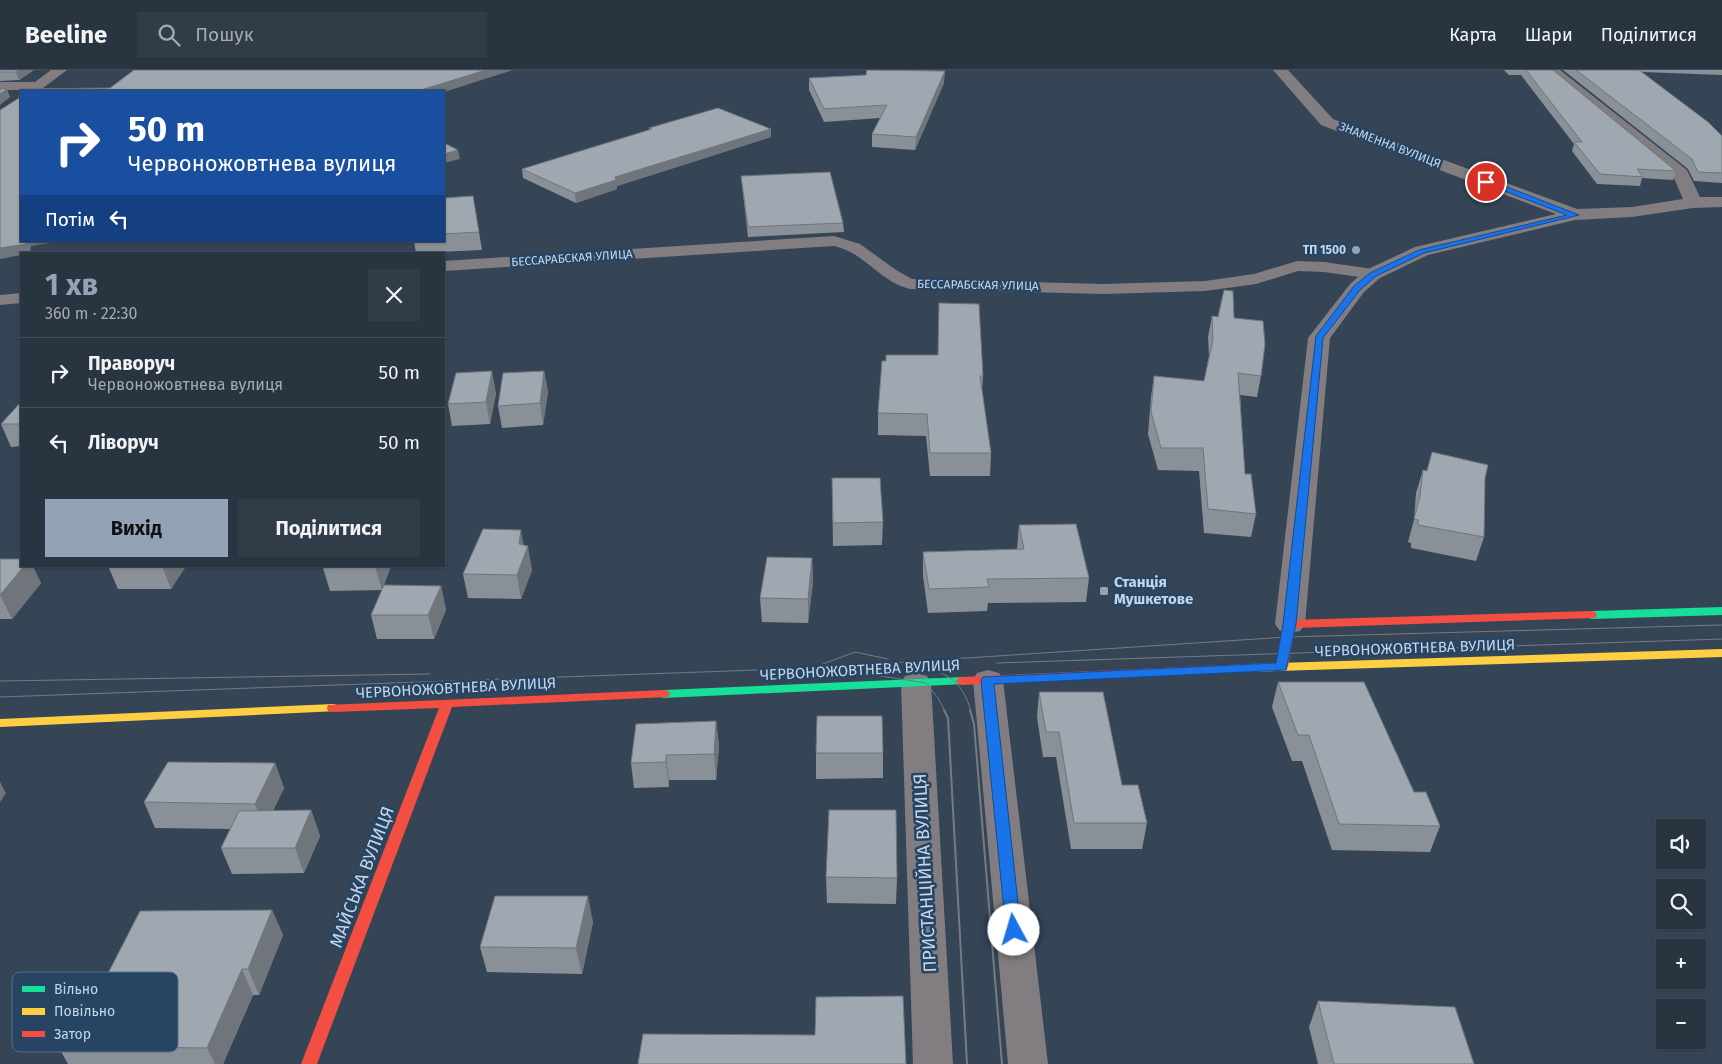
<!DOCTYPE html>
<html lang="uk">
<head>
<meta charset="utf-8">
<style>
	body { margin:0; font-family:"Fira Sans",sans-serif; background:#303c47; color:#f1f3f6; height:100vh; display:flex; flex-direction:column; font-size:19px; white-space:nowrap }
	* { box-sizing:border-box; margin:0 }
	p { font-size:16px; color:#a5aab1 }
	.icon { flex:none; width:28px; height:28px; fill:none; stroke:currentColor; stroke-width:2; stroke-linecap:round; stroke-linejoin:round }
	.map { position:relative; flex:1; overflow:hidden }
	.panel { position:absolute; left:20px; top:182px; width:425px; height:315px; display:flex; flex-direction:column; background:#283440; border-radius:0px; box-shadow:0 1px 4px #0004,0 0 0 1px #444f59 }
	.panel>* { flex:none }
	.top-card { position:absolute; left:20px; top:20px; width:425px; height:152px; border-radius:0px; box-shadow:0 1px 4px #0004,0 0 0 1px #444f59; background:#1a4fa0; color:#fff; overflow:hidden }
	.tools { position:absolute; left:1656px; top:749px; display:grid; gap:10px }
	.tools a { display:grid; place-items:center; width:50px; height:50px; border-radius:0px; background:#283440; box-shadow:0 1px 4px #0004,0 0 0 1px #444f59; font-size:25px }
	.pin { position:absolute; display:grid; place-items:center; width:42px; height:42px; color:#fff; margin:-21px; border:2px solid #fff; border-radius:50%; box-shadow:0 1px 5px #0007 }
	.me { position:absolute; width:55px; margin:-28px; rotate:354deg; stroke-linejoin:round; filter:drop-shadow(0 0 4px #0008) }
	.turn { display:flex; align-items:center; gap:18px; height:105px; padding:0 25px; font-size:22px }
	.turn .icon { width:65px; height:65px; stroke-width:2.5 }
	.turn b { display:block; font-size:35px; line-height:42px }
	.then { display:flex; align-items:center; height:48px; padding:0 25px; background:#0003; gap:10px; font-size:19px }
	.round { display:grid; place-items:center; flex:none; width:52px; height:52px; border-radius:0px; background:#303c47 }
	.headline { display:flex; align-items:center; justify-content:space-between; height:85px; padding:0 25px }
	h1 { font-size:30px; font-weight:700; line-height:38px; color:#93a3b5 }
	.action { display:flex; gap:10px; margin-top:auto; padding:10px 25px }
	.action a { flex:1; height:58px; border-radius:0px; background:#93a3b5; color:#111; font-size:20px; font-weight:700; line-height:58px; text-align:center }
	.action a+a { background:#303c47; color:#f1f3f6 }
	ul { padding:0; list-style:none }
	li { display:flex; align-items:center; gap:15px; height:70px; padding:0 25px; border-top:1px solid #444f59 }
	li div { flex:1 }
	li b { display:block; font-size:19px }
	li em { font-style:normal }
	header { display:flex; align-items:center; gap:30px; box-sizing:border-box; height:70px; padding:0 25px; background:#283440; border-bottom:1px solid #444f59 }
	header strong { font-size:24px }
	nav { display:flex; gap:28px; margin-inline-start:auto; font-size:18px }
	.search { width:350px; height:45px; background:#303c47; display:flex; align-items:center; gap:12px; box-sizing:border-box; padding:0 18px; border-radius:0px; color:#a5aab1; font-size:19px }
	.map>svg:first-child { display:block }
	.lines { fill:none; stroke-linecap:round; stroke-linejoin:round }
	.lane { fill:#827d80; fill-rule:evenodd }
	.street { fill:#827d80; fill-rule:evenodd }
	.fast { fill:#16e098; fill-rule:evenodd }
	.slow { fill:#ffcf43; fill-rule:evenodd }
	.jam { fill:#f24e42; fill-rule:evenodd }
	.tram-far1 { stroke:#767b83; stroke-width:1 }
	.tram { stroke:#767b83; stroke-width:2 }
	.wall { fill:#899097 }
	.shaded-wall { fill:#6f757b }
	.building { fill:#9fa7b0; stroke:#6f757b }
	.route { fill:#1a73e8; stroke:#114b97 }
	.poi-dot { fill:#93a3b5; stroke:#274563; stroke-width:2 }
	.labels { text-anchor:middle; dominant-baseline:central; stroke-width:5; stroke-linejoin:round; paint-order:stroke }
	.far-street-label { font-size:12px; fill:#c5d6e8; stroke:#274563 }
	.far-poi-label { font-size:12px; font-weight:bold; fill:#c5d6e8; stroke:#274563; text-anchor:end }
	.poi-label { font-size:15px; font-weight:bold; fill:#c5d6e8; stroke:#274563; text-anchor:start }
	.street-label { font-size:15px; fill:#c5d6e8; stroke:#274563 }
	.near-street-label { font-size:18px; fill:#c5d6e8; stroke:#274563 }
	.key { fill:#274563; stroke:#56708b; stroke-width:1 }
	.key-label { font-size:14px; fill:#c5d6e8 }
</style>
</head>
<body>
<header>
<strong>Beeline</strong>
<div class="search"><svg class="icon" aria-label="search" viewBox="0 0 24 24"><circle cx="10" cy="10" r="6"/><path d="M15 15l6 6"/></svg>Пошук</div>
<nav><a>Карта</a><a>Шари</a><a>Поділитися</a></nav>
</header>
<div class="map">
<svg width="1722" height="994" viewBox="0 0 1722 994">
	<rect width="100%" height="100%" fill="#354556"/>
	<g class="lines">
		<g class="lane">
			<path d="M 0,12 L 38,12 L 44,16 L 38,20 L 0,20 Z"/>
			<path d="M 834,166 L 860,174 L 896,200 L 912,209 L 1104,214 L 1205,211 L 1254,204 L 1297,191 L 1324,192 L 1373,199 L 1379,201 L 1381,204 L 1379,207 L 1373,209 L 1324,202 L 1298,201 L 1256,214 L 1205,221 L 1104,224 L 910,219 C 880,212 864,182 834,176 L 444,201 L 444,191 Z"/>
			<path d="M 21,223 L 21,233 L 0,235 L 0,225 Z"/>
		</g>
		<g class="street">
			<path d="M 51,0 L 67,0 L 39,21 L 23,21 Z"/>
			<path d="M 1273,0 L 1288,0 L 1333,49 L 1577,139 L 1632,137 L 1683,129 L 1673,106 L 1544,0 L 1560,0 L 1687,100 L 1700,127 L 1722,127 L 1722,137 L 1693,138 L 1632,147 L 1575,150 L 1428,185 L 1380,208 L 1364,222 L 1330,268 L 1305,554 L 1300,561 L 1290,563 L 1280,561 L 1275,554 L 1308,268 L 1350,214 L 1366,200 L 1415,177 L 1556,144 L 1321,55 Z"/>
			<path d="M 988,600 L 999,603 L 1003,610 L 1048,994 L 1008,994 L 973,610 L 977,603 Z"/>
			<path d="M 916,603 L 927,606 L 931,613 L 953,994 L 913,994 L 901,613 L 905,606 Z"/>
		</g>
		<g class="fast">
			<path d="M 1722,537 L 1722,545 L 1591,549 L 1585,545 L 1591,541 Z"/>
			<path d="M 962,607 L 966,608 L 968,611 L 966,614 L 664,628 L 660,627 L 658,624 L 660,621 L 664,620 Z"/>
		</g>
		<g class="slow">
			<path d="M 1722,579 L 1722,587 L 1249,602 L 1245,601 L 1243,598 L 1245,595 L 1249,594 Z"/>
			<path d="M 333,634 L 338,635 L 339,638 L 338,641 L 0,657 L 0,649 Z"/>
		</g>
		<g class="jam">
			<path d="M 1591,541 L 1595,542 L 1597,545 L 1595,548 L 1295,558 L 1288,597 L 1286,600 L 1278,600 L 1276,597 L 1284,554 L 1290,550 Z"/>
			<path d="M 1249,594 L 1253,595 L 1255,598 L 1253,601 L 962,615 L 958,614 L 956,611 L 958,608 L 962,607 Z"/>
			<path d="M 664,620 L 668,621 L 670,624 L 668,627 L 452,637 L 317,994 L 301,994 L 439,638 L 333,642 L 328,641 L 327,638 L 328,635 Z"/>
		</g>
		<g class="tram-far1">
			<path d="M 997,593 L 1722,569"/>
			<path d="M 823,594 L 855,582 L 888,589"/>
			<path d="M 912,594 C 944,602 961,607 971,641"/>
			<path d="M 849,601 L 926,613 L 938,628 L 945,641"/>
			<path d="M 0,611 L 430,604"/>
			<path d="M 0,627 L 814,598 L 1287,567 L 1722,555"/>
		</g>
		<g class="tram">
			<path d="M 944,640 L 948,648 L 967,994"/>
			<path d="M 970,640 L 974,654 L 1002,994"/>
		</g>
	</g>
	<g class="wall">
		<path d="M 0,0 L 34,0 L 19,10 L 0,11 Z"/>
		<path d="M 1504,0 L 1553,0 L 1676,101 L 1673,110 L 1642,108 L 1640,116 L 1597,114 L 1572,81 L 1574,74 L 1521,5 L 1509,5 Z"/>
		<path d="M 1563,0 L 1722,0 L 1722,5 L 1642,2 L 1722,66 L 1722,113 L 1694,111 L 1688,99 Z"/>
		<path d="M 809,8 L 944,13 L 915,80 L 872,77 L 872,64 L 880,48 L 824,52 L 809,20 Z"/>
		<path d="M 649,58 L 771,67 L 617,116 L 617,119 L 576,133 L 523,108 L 522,99 L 649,60 Z"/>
		<path d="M 741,106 L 843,153 L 844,162 L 748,167 Z"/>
		<path d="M 473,126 L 482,180 L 416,183 L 414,171 L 444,171 L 444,128 Z"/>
		<path d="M 1212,246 L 1234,248 L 1261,306 L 1257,327 L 1240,325 L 1245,404 L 1256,444 L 1251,467 L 1204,463 L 1199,401 L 1158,400 L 1148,364 L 1151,327 L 1154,306 L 1204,311 L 1209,286 L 1208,267 Z"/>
		<path d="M 882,291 L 983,306 L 982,320 L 991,383 L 990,406 L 930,406 L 926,366 L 878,365 L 878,343 Z"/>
		<path d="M 544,301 L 548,322 L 543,355 L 502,358 L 498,336 Z"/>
		<path d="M 496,323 L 490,354 L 452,356 L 448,334 Z"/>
		<path d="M 21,332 L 21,376 L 11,377 L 1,354 Z"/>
		<path d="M 1432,382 L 1485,408 L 1484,467 L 1476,491 L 1411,478 L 1411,473 L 1408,472 L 1414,450 L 1416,423 L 1423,400 L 1427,401 Z"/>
		<path d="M 832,408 L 883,452 L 882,475 L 833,476 Z"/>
		<path d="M 1019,455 L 1089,508 L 1086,532 L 988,533 L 987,541 L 928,543 L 923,506 L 923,482 L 1017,479 Z"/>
		<path d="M 524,475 L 532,500 L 521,529 L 468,528 L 463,504 Z"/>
		<path d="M 812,488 L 813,512 L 808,553 L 762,552 L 760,528 Z"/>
		<path d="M 0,489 L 41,513 L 12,549 L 0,549 Z"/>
		<path d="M 108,496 L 186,496 L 171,519 L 118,519 Z"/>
		<path d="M 391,496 L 382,520 L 330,521 L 323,498 Z"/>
		<path d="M 441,516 L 446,540 L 434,569 L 377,569 L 371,545 Z"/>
		<path d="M 1278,612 L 1414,722 L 1440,756 L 1430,782 L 1332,780 L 1302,691 L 1292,691 L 1272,637 Z"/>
		<path d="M 1039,622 L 1147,753 L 1142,779 L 1071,779 L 1056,687 L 1043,687 L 1037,647 Z"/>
		<path d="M 716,651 L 719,676 L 716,710 L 669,710 L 669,717 L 634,718 L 631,693 Z"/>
		<path d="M 816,683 L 883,683 L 883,708 L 816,709 Z"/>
		<path d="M 275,693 L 284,718 L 273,741 L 311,740 L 320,766 L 304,803 L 232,804 L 221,778 L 230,759 L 155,758 L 144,732 Z"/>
		<path d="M 826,807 L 897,808 L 896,834 L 827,833 Z"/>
		<path d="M 272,840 L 283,865 L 259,925 L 253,925 L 223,994 L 68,994 L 58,976 L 102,915 Z"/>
		<path d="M 593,852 L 582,904 L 487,902 L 480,877 Z"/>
		<path d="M 1318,931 L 1474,994 L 1318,994 L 1309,957 Z"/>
	</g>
	<g class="shaded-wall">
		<path d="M 19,0 L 34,0 L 19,10 L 16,2 Z"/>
		<path d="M 486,0 L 513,0 L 444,22 L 444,21 L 418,21 Z"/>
		<path d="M 945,1 L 944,13 L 915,80 L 916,67 Z"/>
		<path d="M 7,19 L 10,27 L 0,35 L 0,24 Z"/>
		<path d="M 771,59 L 771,67 L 617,116 L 617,119 L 576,133 L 575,123 L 615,107 Z"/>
		<path d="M 458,80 L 460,89 L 444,93 L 444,84 Z"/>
		<path d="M 27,171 L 62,171 L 31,176 L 30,184 L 21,184 L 21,185 L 0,189 L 0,178 Z"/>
		<path d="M 492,301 L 496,323 L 490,354 L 486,332 Z"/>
		<path d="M 544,301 L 548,322 L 543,355 L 540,333 Z"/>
		<path d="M 521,460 L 525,482 L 528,476 L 532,500 L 521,529 L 517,505 L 519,474 Z"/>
		<path d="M 812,488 L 813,512 L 808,553 L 808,529 Z"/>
		<path d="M 24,496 L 33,496 L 41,513 L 12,549 L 0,525 Z"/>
		<path d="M 162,496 L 186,496 L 171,519 Z"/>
		<path d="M 375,496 L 391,496 L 382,520 Z"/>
		<path d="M 441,516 L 446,540 L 434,569 L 428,545 Z"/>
		<path d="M 716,651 L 719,676 L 716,710 L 714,684 Z"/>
		<path d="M 666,685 L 669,710 L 669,717 L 666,692 Z"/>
		<path d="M 275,693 L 284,718 L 264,759 L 255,734 Z"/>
		<path d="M 0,712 L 6,723 L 0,732 Z"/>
		<path d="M 311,740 L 320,766 L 304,803 L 295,778 Z"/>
		<path d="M 588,826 L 593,852 L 582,904 L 576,878 Z"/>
		<path d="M 272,840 L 283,865 L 259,925 L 248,899 Z"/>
		<path d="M 242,899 L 253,925 L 223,994 L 215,994 L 207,978 Z"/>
	</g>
	<g class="building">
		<path d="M 0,0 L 19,0 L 16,2 L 0,2 Z"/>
		<path d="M 134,0 L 486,0 L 418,21 L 21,21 L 21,171 L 27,171 L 26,174 L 0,178 L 0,40 L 19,28 L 20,19 L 110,18 Z"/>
		<path d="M 867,0 L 945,1 L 916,67 L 872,64 L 887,35 L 824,39 L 809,8 L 866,5 Z"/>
		<path d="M 1526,0 L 1553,0 L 1676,101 L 1637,99 L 1643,107 L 1600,104 L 1574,72 L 1582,72 Z"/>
		<path d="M 1576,0 L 1639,0 L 1708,52 L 1722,66 L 1722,103 L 1698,102 L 1692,89 Z"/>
		<path d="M 0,19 L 7,19 L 0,24 Z"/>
		<path d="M 718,38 L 771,59 L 615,107 L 616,110 L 575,123 L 522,99 L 652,59 L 649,58 Z"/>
		<path d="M 444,73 L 458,80 L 444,84 Z"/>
		<path d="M 830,102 L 843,153 L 748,157 L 741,106 Z"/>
		<path d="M 473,126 L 479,162 L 444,164 L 444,128 Z"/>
		<path d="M 1224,220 L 1233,221 L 1234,248 L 1263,251 L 1265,274 L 1261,306 L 1238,303 L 1245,404 L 1251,404 L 1256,444 L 1208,439 L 1203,378 L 1161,378 L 1151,342 L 1154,306 L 1204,311 L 1213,270 L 1212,246 L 1218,247 Z"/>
		<path d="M 939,233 L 979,234 L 983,306 L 980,306 L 991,383 L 930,383 L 927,344 L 878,343 L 882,291 L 886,291 L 886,285 L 938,285 Z"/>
		<path d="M 492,301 L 486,332 L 448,334 L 456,303 Z"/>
		<path d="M 544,301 L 540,333 L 498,336 L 503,303 Z"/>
		<path d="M 21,332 L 21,354 L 1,354 Z"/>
		<path d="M 1432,382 L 1488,395 L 1485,408 L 1484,467 L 1418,455 L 1418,450 L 1414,449 L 1420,426 L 1423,400 L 1427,401 Z"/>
		<path d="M 832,408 L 880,408 L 883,452 L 833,453 Z"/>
		<path d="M 1076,454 L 1089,508 L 987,509 L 989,517 L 929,519 L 923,482 L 1024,479 L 1019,455 Z"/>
		<path d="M 483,459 L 521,460 L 519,474 L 528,476 L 517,505 L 463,504 Z"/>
		<path d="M 767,487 L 812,488 L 808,529 L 760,528 Z"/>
		<path d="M 0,489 L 21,489 L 21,496 L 24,496 L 0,525 Z"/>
		<path d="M 323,496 L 375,496 L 323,498 Z"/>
		<path d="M 384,515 L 441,516 L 428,545 L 371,545 Z"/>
		<path d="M 1278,612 L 1364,612 L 1414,722 L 1426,722 L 1440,756 L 1339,754 L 1309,665 L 1298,665 Z"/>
		<path d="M 1039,622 L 1103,622 L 1122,715 L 1138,715 L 1147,753 L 1074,753 L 1059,662 L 1046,662 Z"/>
		<path d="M 817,646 L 882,646 L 883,683 L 816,683 Z"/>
		<path d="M 716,651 L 714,684 L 666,685 L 666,692 L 631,693 L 636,654 Z"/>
		<path d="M 168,692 L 275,693 L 255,734 L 144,732 Z"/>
		<path d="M 311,740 L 295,778 L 221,778 L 239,741 Z"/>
		<path d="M 829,740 L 896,740 L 897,808 L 826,807 Z"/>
		<path d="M 495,826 L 588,826 L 576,878 L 480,877 Z"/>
		<path d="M 272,840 L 248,899 L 242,899 L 207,978 L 58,976 L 91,915 L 102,915 L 140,841 Z"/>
		<path d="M 903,926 L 906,994 L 638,994 L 643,964 L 815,965 L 816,927 Z"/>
		<path d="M 1318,931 L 1455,937 L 1474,994 L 1334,994 Z"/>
	</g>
	<path class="route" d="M 1484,110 L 1489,110 L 1579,145 L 1424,183 L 1376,206 L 1360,220 L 1323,268 L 1296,554 L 1286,600 L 994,614 L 1021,860 L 1019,864 L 1014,866 L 1008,864 L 1006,860 L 981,610 L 983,607 L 1276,593 L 1283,554 L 1316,266 L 1354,216 L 1370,203 L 1419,180 L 1567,145 L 1484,113 Z"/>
	<g class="poi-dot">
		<circle cx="1356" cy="180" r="5"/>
		<rect x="1099" y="516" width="10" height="10" rx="2.5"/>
	</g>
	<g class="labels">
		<g class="far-street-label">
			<text transform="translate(1390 75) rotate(21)">ЗНАМЕННА ВУЛИЦЯ</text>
			<text transform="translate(572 188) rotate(-4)">БЕССАРАБСКАЯ УЛИЦА</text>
			<text transform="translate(978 215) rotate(1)">БЕССАРАБСКАЯ УЛИЦА</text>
		</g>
		<g class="far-poi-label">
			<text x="1346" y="180">ТП 1500</text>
		</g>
		<g class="poi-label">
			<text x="1114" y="512">Станція<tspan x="1114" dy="17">Мушкетове</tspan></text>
		</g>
		<g class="street-label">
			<text transform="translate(1415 578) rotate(-2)">ЧЕРВОНОЖОВТНЕВА ВУЛИЦЯ</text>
			<text transform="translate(860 600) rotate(-3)">ЧЕРВОНОЖОВТНЕВА ВУЛИЦЯ</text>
			<text transform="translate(456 618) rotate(-3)">ЧЕРВОНОЖОВТНЕВА ВУЛИЦЯ</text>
		</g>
		<g class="near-street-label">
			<text transform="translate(925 803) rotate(-93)">ПРИСТАНЦІЙНА ВУЛИЦЯ</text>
			<text transform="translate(362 807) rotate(-69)">МАЙСЬКА ВУЛИЦЯ</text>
		</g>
	</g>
	<rect x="12" y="902" width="166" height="80" rx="8" class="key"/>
	<rect x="22" y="916" width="23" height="6" fill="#16e098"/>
	<rect x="22" y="938" width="23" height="7" fill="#ffcf43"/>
	<rect x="22" y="961" width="23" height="6" fill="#f24e42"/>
	<g class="key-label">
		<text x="54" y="924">Вільно</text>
		<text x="54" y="946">Повільно</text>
		<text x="54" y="969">Затор</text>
	</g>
</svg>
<div class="tools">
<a><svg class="icon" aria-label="sound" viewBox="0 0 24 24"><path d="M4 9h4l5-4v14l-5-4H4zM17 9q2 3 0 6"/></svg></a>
<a><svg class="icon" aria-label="search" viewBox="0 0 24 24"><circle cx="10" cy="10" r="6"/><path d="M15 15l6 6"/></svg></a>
<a>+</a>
<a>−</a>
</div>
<div class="pin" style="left:1486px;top:112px;background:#d93025"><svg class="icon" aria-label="arrive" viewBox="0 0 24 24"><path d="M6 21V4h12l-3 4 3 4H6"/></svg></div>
<svg class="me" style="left:1014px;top:860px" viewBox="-20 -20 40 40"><circle r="19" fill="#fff"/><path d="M0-13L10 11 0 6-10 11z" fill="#1a73e8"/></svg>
<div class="top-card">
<div class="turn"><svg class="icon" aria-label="right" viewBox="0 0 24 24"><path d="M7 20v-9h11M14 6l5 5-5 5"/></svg><div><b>50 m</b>Червоножовтнева вулиця</div></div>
<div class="then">Потім<svg class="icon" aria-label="left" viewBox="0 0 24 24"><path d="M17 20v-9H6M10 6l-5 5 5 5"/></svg></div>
</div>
<section class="panel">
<div class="headline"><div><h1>1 хв</h1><p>360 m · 22:30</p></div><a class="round"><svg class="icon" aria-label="close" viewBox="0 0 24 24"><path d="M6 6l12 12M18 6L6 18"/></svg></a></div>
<ul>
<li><svg class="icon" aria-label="right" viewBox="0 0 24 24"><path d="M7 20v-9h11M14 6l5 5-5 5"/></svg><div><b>Праворуч</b><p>Червоножовтнева вулиця</p></div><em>50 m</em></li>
<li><svg class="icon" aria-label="left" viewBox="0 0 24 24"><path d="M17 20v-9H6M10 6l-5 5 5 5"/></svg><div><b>Ліворуч</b></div><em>50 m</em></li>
</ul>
<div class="action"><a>Вихід</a><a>Поділитися</a></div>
</section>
</div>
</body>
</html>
